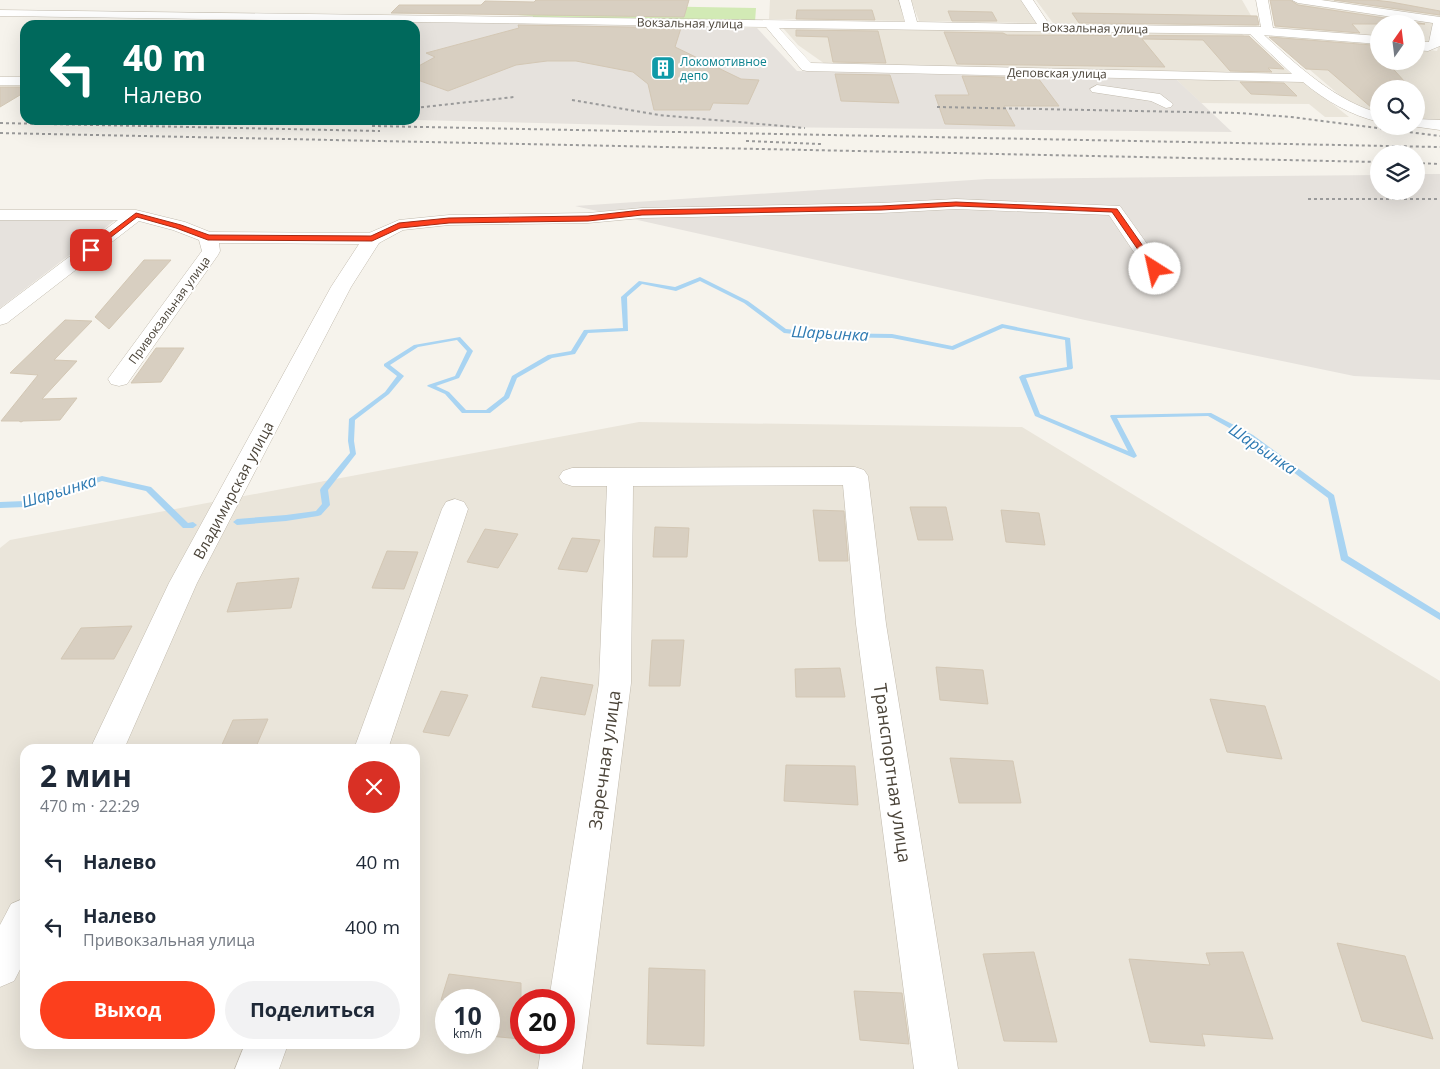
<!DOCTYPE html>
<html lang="ru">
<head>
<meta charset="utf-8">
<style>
	body { margin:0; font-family:"Open Sans",sans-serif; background:#f2f2f3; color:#1f2937; height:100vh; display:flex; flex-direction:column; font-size:19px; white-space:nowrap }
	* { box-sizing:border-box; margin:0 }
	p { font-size:16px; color:#747a83 }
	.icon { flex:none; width:28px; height:28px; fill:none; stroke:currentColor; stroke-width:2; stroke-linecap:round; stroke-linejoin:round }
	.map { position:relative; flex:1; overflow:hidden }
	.sheet { position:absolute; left:20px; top:744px; width:400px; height:305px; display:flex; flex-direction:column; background:#fff; border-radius:15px; box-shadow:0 5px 20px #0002 }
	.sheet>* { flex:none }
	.banner { position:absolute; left:20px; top:20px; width:400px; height:105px; border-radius:15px; box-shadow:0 5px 20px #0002; background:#00695c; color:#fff; overflow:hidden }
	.needle { width:32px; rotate:14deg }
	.controls { position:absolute; left:1370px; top:15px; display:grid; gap:10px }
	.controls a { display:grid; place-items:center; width:55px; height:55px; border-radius:50%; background:#fff; box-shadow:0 5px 20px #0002; font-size:25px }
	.speed { position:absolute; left:435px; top:989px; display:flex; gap:10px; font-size:25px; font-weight:700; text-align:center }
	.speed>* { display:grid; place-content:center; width:65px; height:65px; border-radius:50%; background:#fff; box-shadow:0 5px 20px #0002; line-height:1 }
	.speed small { font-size:12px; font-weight:400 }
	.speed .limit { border:8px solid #d22; background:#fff; color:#111 }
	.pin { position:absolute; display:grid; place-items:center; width:42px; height:42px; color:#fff; margin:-21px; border-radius:10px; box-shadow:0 2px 8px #0006 }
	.me { position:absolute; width:55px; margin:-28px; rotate:325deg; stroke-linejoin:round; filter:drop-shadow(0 0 4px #0008) }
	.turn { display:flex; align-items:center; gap:18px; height:105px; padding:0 20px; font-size:22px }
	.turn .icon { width:65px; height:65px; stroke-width:2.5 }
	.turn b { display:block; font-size:35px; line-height:42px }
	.round { display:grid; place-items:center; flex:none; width:52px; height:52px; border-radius:26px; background:#f2f2f3 }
	.overview { display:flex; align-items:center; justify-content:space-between; height:85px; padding:0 20px }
	h1 { font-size:30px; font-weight:700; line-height:38px }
	.cta { display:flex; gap:10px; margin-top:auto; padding:10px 20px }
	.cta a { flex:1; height:58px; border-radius:30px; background:#fc3f1d; color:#fff; font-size:20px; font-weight:700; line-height:58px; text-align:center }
	.cta a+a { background:#f2f2f3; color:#1f2937 }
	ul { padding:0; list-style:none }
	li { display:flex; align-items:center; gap:15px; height:65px; padding:0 20px }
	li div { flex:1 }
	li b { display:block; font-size:19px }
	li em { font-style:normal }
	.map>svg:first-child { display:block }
	.residential { fill:#eae5da; fill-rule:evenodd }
	.industrial { fill:#e6e2dd }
	.green { fill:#d2eab5 }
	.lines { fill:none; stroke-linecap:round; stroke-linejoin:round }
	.stream { fill:#a9d4f2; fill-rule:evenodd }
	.building { fill:#d8cfc1; stroke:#d3c7b4 }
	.minor-casing { stroke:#c2bbae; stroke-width:1 }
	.minor { fill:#fff; fill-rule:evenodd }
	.rail { stroke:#9a9a9a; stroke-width:2; stroke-dasharray:3 3; stroke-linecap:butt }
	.route { fill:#fc3f1d; stroke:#a42913 }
	.labels { text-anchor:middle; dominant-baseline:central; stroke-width:4; stroke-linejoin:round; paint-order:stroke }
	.far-street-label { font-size:12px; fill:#4b4439; stroke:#fff }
	.far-culture-label { font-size:12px; fill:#0d838f; stroke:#fff; text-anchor:start }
	.street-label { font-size:15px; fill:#4b4439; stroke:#fff }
	.water-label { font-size:16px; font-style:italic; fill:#2e7ab2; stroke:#fff }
	.near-street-label { font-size:18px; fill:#4b4439; stroke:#fff }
</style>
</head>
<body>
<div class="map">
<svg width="1440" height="1069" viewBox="0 0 1440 1069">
	<rect width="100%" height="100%" fill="#f6f3ec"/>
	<g class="residential">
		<path d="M 770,0 L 898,0 L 905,21 L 769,19 Z"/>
		<path d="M 911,0 L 1021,0 L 1037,23 L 919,21 Z"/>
		<path d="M 1036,0 L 1242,0 L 1257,26 L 1053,23 Z"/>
		<path d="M 1271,0 L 1307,2 L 1433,22 L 1429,45 L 1416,44 L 1416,24 L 1379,24 L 1379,40 L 1275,28 Z"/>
		<path d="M 1309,0 L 1440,0 L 1440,19 Z"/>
		<path d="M 783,28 L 1242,34 L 1291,74 L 825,64 L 798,45 Z"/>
		<path d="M 1270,36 L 1379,42 L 1379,61 L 1416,61 L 1416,48 L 1437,51 L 1440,42 L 1440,123 L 1416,120 L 1416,89 L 1379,89 L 1379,115 L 1375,115 L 1343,98 Z"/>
		<path d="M 1176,79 L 1304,81 L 1349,117 L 1325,117 L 1309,104 L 1201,103 Z"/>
		<path d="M 639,422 L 1022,427 L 1440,681 L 1440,1069 L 0,1069 L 0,548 L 10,540 ZM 25,749 L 415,749 L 415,1044 L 25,1044 ZM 446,1000 L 489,1000 L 489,1042 L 446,1042 ZM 521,1000 L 564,1000 L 564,1042 L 521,1042 Z"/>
	</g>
	<g class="industrial">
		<path d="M 355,21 L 757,28 L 797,71 L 1176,79 L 1232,132 L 659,126 L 415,120 L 415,25 L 351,25 Z"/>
		<path d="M 1416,174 L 1440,174 L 1440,380 L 1354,376 L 1085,320 L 575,206 L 987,179 L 1379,175 L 1379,191 L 1416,191 Z"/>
		<path d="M 0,219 L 114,221 L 0,308 Z"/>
	</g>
	<path class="green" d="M 526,4 L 756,8 L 755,22 L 532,19 L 533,16 L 518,15 Z"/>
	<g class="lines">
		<g class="stream">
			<path d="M 700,277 L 748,301 L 786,329 L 823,333 L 892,334 L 952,346 L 1002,324 L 1070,338 L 1073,368 L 1072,369 L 1026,378 L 1040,414 L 1128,451 L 1110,416 L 1111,415 L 1211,413 L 1253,435 L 1334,495 L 1348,556 L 1440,613 L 1440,620 L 1341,560 L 1328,498 L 1249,439 L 1208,416 L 1117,418 L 1137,456 L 1134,458 L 1035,416 L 1019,377 L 1022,375 L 1067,367 L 1065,340 L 1003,328 L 953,350 L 892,338 L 823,337 L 784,333 L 744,303 L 700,281 L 676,291 L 642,284 L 627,297 L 628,331 L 588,333 L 575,354 L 552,358 L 517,378 L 509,398 L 490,413 L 462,413 L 445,394 L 427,386 L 428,385 L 455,376 L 467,351 L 457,340 L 418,347 L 390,365 L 404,376 L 389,394 L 355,420 L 354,441 L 356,454 L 328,490 L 330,505 L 321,515 L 318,516 L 286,521 L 237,525 L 233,522 L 237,519 L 286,515 L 316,511 L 322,504 L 320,490 L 321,488 L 350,453 L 348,441 L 349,419 L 385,392 L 397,376 L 384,366 L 384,364 L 414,345 L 460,337 L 473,351 L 459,378 L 436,386 L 449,392 L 466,410 L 486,410 L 504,396 L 512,376 L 548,355 L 571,351 L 584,330 L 623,328 L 621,297 L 639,281 L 675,287 Z"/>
			<path d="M 102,476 L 151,487 L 188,523 L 193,522 L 197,525 L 193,528 L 183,528 L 146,491 L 102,481 L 25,507 L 0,508 L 0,502 L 25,501 Z"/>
		</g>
	</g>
	<g class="building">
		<path d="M 536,0 L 689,0 L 684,17 L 391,13 L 399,5 L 481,5 L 485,1 L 534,2 Z"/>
		<path d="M 1270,0 L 1290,0 L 1298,5 L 1425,24 L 1352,24 L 1360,33 L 1275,26 Z"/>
		<path d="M 1334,0 L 1374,0 L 1391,2 L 1440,11 L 1440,15 Z"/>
		<path d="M 797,10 L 872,10 L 875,20 L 796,19 Z"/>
		<path d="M 948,11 L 992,12 L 997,21 L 952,21 Z"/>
		<path d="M 1072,13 L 1257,16 L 1259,25 L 1079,23 Z"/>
		<path d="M 518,25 L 681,28 L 675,47 L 741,79 L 759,80 L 748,104 L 713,103 L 710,110 L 654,110 L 648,84 L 633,72 L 576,61 L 547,61 L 516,65 L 448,91 L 415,79 L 415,68 L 435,57 L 426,53 L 519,28 Z"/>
		<path d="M 796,30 L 878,31 L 886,63 L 833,62 L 828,37 L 796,36 Z"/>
		<path d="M 944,32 L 1003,33 L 1007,35 L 1249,36 L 1284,69 L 1268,68 L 1272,72 L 1230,71 L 1203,40 L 1142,39 L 1165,67 L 957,64 Z"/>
		<path d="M 1269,37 L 1372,45 L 1379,53 L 1379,61 L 1386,61 L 1405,82 L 1403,89 L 1379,89 L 1379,108 L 1372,108 L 1328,70 L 1306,69 Z"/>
		<path d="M 835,74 L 890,75 L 899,103 L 841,101 Z"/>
		<path d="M 962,76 L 1038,78 L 1059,106 L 1004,106 L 1015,126 L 945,124 L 935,95 L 969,95 Z"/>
		<path d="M 1240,82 L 1284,83 L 1297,96 L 1251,94 Z"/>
		<path d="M 0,87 L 25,87 L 25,92 L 0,107 Z"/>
		<path d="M 144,260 L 171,260 L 109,329 L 95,317 Z"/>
		<path d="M 65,320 L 92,321 L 54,360 L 77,361 L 42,399 L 77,398 L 60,420 L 23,421 L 21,422 L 19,421 L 1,421 L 38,375 L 10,373 Z"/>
		<path d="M 156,348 L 184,348 L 161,382 L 131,383 Z"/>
		<path d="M 910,507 L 946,507 L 953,540 L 918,540 Z"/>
		<path d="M 813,510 L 844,511 L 848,561 L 819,561 Z"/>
		<path d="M 1001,510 L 1039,513 L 1045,545 L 1006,542 Z"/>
		<path d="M 655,527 L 689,528 L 687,557 L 653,557 Z"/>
		<path d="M 485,529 L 518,534 L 498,568 L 467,562 Z"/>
		<path d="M 572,538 L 600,540 L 587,572 L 558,569 Z"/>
		<path d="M 387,551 L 418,552 L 404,589 L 372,588 Z"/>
		<path d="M 299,578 L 291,608 L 227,612 L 237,583 Z"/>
		<path d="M 132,626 L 114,659 L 61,659 L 81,628 Z"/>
		<path d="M 652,640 L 684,640 L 680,686 L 649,686 Z"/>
		<path d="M 936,667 L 983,670 L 988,704 L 940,700 Z"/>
		<path d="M 840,668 L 845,697 L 796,697 L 795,669 Z"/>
		<path d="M 541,677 L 593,685 L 585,715 L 532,707 Z"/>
		<path d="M 441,691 L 468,695 L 449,736 L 423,732 Z"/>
		<path d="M 1210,699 L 1265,706 L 1282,759 L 1227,752 Z"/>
		<path d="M 268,719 L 255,749 L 220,749 L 233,720 Z"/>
		<path d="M 950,758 L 1013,761 L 1021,803 L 959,803 Z"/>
		<path d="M 786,765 L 855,766 L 858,805 L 784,801 Z"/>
		<path d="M 1337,943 L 1405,956 L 1433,1039 L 1362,1021 Z"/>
		<path d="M 1034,952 L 1057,1042 L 1004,1041 L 983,954 Z"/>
		<path d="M 1243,952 L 1273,1039 L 1202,1034 L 1205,1046 L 1150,1042 L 1129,959 L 1210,965 L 1206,953 Z"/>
		<path d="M 649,968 L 705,970 L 704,1046 L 647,1044 Z"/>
		<path d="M 449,974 L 521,983 L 521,1039 L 489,1036 L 489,1000 L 441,1000 Z"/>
		<path d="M 854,991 L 902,993 L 909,1044 L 860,1040 Z"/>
	</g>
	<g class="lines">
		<defs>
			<g id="minor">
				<path d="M 899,0 L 911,0 L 917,22 L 1037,24 L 1021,0 L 1033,0 L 1049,24 L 1261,27 L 1256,0 L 1268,0 L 1273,28 L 1379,36 L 1379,44 L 1264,35 C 1295,64 1337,102 1379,113 L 1379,122 C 1350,115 1326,101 1303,82 L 807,71 L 802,70 L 766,27 L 0,16 L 0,10 L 905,22 ZM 779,28 L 1250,34 L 1292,74 L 811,63 Z"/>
				<path d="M 1292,0 L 1321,0 L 1440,17 L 1440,46 L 1428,51 L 1416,50 L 1416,42 L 1429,42 L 1433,23 L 1298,3 Z"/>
				<rect x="0" y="77" width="25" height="8"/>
				<path d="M 1097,85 L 1160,94 L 1173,104 L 1171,107 L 1166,108 L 1151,101 L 1092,92 L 1090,89 Z"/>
				<path d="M 1416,119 L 1440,120 L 1440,130 L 1411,126 L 1416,126 Z"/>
				<path d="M 956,199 L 1120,206 L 1165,269 L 1162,273 L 1155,275 L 1148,273 L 1109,215 L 956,209 L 881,213 L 642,218 L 588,223 L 449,225 L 403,230 L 379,243 L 351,287 L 197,583 L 124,749 L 90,749 L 169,583 L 331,287 L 359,244 L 219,243 L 220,251 L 218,255 L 127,384 L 119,386 L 111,384 L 108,379 L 202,251 L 199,240 L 173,230 L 139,221 L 7,323 L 0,325 L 0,309 L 118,220 L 0,220 L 0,210 L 136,210 L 185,222 L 210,232 L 369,233 L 399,220 L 449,215 L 588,213 L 642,208 L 881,203 Z"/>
				<path d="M 855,467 L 864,470 L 868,476 L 886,624 L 958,1069 L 914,1069 L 856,624 L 843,485 L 633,486 L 631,683 L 582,1069 L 538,1069 L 542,1042 L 564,1042 L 564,1000 L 549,1000 L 599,683 L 607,486 L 572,486 L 563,483 L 559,477 L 563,471 L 572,468 Z"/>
				<path d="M 455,499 L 464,502 L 468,509 L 388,749 L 354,749 L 442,509 L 446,502 Z"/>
				<path d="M 25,898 L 25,960 L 14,981 L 0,987 L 0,925 L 11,904 Z"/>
				<path d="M 245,1044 L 288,1044 L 279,1069 L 235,1069 Z"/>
			</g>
		</defs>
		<use href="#minor" class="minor-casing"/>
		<use href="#minor" class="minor"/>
		<g class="rail">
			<path d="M 572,100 L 659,115 L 805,128"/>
			<path d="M 937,107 L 1238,113 L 1291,117 L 1440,136"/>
			<path d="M 415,108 L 514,97"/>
			<path d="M 243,121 L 266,120"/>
			<path d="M 0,123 L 380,131"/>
			<path d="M 372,126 L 1440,147"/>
			<path d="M 0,133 L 1379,162"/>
			<path d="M 746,141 L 821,144"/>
			<path d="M 1416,163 L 1440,164"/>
			<path d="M 1308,199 L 1440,199"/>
		</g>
	</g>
	<path class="route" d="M 956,202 L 1117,209 L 1159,269 L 1152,270 L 1112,212 L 956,206 L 881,210 L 642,215 L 588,221 L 449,223 L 400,228 L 372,241 L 208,240 L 176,228 L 137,217 L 93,251 L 87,250 L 136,213 L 181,225 L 209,235 L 371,236 L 399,223 L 449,218 L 588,216 L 642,210 L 881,206 Z"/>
	<defs>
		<symbol id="building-square" viewBox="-11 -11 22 22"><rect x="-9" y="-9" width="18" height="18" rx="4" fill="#0f9aa8" stroke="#fff"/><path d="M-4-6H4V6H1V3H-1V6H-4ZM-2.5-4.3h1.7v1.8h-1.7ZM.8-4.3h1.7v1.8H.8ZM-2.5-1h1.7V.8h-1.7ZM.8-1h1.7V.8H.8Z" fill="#fff"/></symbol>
	</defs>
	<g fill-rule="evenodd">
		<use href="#building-square" x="649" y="54" width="28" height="28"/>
	</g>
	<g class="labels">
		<g class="far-street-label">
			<text transform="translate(690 23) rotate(1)">Вокзальная улица</text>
			<text transform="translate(1095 28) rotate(1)">Вокзальная улица</text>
			<text transform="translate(1057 73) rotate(1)">Деповская улица</text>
			<text transform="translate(169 310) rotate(-54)">Привокзальная улица</text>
		</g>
		<g class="far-culture-label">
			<text x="680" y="61">Локомотивное<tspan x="680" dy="14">депо</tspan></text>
		</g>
		<g class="street-label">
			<text transform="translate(233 490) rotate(-62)">Владимирская улица</text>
		</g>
		<g class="water-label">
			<text transform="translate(830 333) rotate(3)">Шарьинка</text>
			<text transform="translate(1263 449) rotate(34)">Шарьинка</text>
			<text transform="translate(59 491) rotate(-17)">Шарьинка</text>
		</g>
		<g class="near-street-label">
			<text transform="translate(604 760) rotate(-82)">Заречная улица</text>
			<text transform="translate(893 773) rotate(82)">Транспортная улица</text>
		</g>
	</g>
</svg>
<div class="controls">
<a><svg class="needle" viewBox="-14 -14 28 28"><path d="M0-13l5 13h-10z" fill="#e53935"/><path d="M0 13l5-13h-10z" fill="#747a83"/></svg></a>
<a><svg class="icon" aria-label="search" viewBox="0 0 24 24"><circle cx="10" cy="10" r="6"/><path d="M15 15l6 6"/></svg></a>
<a><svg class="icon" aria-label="layers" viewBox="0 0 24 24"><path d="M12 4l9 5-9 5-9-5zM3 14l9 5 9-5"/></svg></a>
</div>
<div class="speed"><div>10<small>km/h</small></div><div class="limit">20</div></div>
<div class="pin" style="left:91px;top:250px;background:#d93025"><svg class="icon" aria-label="arrive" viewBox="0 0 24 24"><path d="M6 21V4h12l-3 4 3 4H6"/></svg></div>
<svg class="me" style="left:1155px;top:269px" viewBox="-20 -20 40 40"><circle r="19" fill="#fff"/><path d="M0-13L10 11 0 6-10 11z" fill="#fc3f1d"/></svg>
<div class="banner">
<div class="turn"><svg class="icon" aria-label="left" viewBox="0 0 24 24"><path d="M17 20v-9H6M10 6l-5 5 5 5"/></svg><div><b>40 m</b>Налево</div></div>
</div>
<section class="sheet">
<div class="overview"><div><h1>2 мин</h1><p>470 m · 22:29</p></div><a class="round" style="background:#d93025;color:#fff"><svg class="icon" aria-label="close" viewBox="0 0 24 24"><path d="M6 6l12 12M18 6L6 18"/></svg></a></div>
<ul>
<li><svg class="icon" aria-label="left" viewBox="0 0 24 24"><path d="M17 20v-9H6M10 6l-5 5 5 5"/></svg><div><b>Налево</b></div><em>40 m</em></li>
<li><svg class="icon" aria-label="left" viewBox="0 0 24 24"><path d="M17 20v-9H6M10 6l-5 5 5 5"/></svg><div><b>Налево</b><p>Привокзальная улица</p></div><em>400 m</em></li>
</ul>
<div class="cta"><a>Выход</a><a>Поделиться</a></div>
</section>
</div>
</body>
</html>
